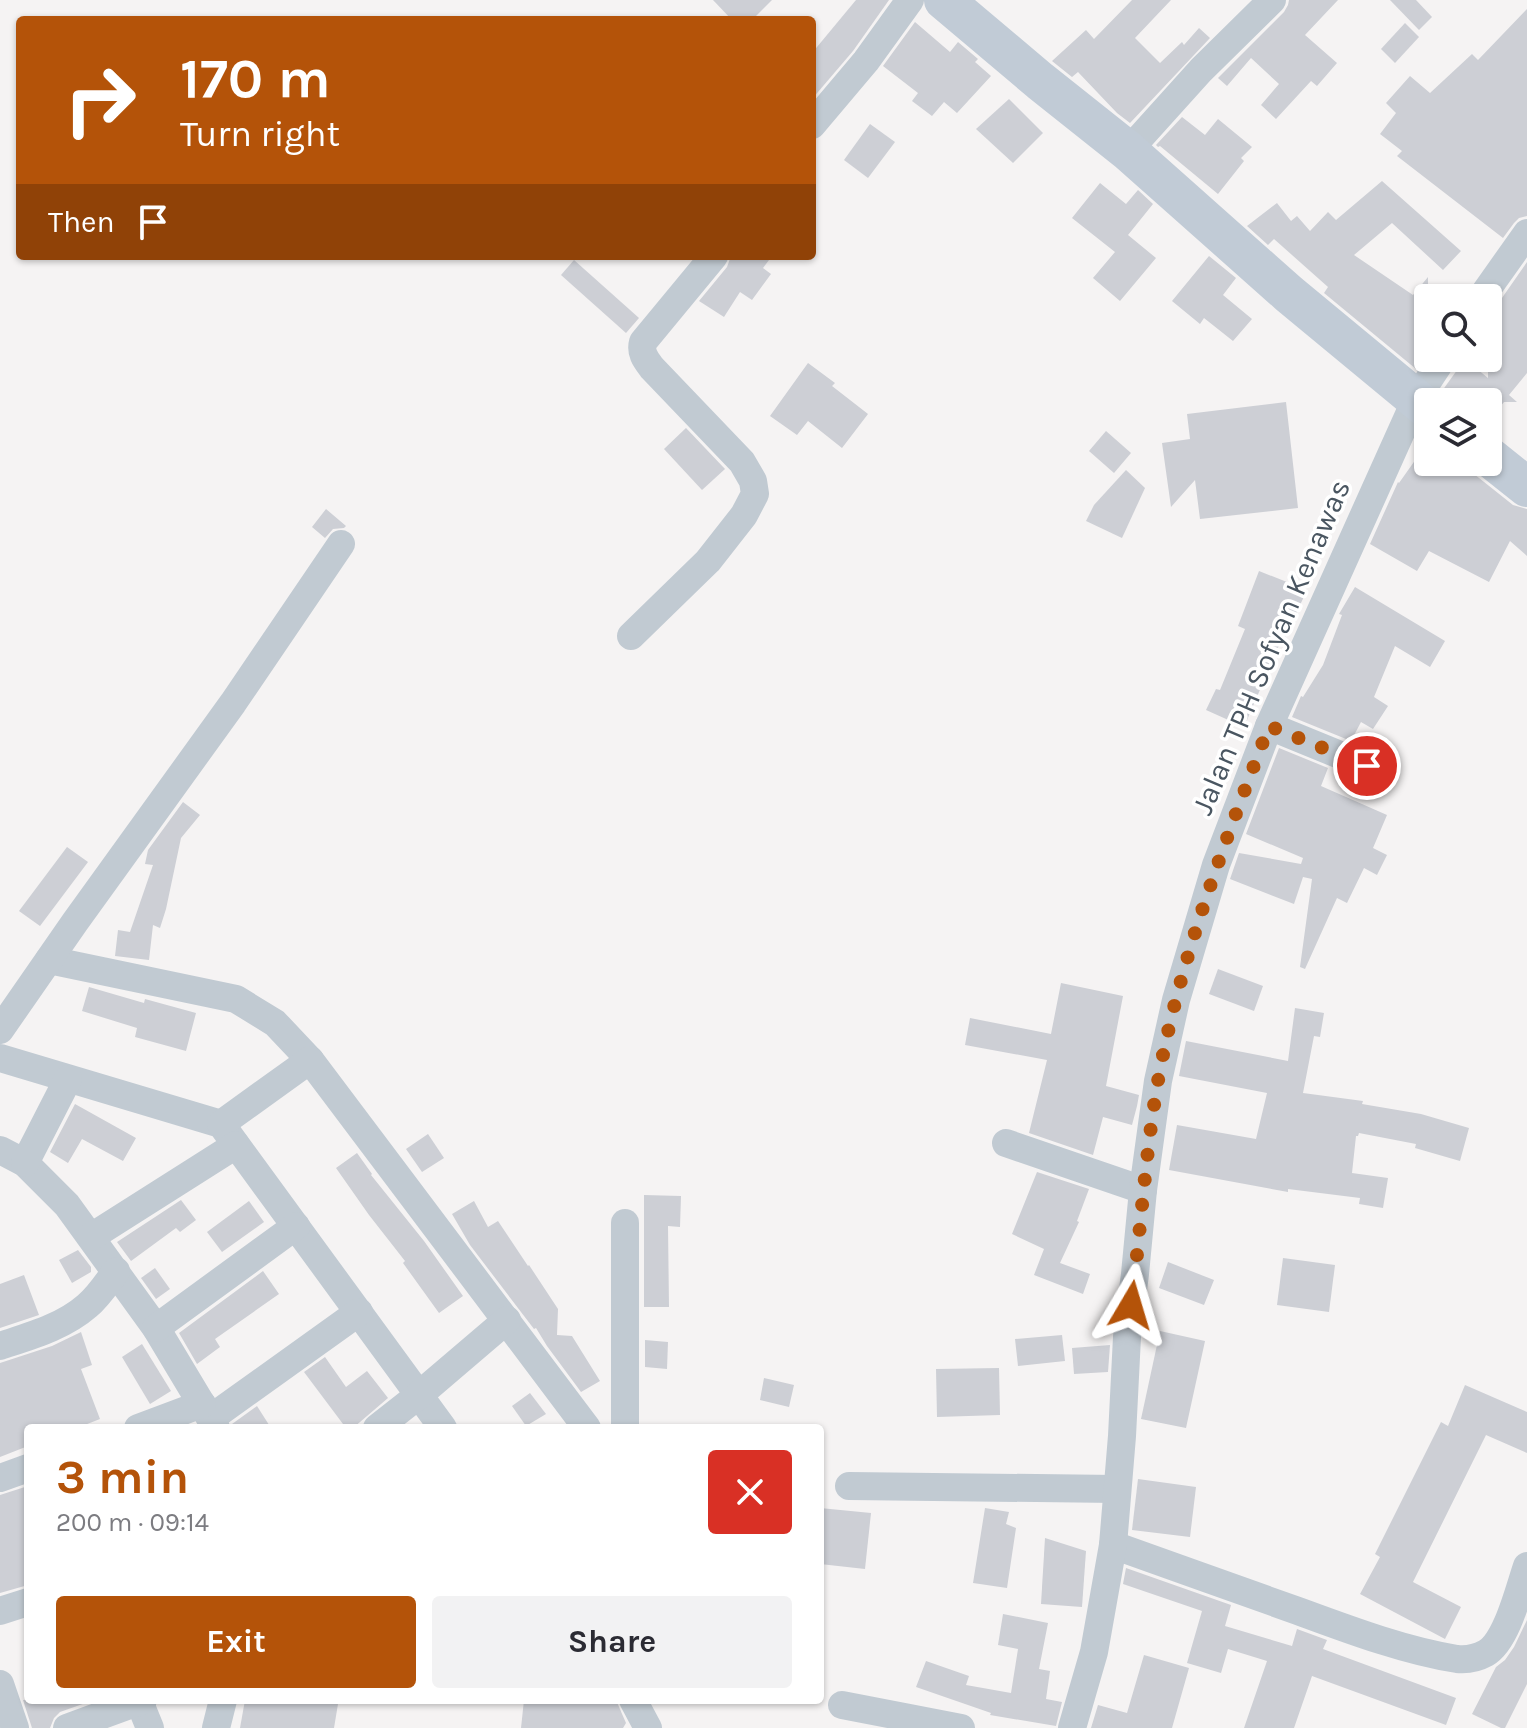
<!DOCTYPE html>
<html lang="en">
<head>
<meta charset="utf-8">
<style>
	body { margin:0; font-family:Karla,sans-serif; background:#f2f2f3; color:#2b2b33; height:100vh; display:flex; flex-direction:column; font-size:30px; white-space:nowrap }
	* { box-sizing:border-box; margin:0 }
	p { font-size:26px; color:#7c7c81 }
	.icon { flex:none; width:44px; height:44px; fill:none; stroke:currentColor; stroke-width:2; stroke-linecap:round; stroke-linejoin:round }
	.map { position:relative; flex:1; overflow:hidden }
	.details { position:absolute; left:24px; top:1424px; width:800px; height:280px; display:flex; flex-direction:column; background:#fff; border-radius:8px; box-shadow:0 2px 6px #0004 }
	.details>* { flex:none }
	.guide { position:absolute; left:16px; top:16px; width:800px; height:244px; border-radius:8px; box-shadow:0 2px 6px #0004; background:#b45309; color:#fff; overflow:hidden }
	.controls { position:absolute; left:1414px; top:284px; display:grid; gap:16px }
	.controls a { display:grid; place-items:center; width:88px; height:88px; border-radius:8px; background:#fff; box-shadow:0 2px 6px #0004; font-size:40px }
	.pin { position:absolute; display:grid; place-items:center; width:68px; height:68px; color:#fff; margin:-34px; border:4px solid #fff; border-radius:50%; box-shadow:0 2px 8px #0007 }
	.me { position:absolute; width:88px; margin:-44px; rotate:7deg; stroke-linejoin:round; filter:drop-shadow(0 0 6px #0008) }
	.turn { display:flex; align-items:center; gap:28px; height:168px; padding:0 32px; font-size:36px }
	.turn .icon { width:104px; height:104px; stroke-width:2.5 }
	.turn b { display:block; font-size:56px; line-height:68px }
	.then { display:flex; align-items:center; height:76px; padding:0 32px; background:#0003; gap:16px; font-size:30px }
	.round { display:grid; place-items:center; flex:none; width:84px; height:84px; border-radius:8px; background:#f2f2f3 }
	.head { display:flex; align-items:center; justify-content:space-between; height:136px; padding:0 32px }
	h1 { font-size:48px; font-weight:700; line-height:60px; color:#b45309 }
	.cta { display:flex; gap:16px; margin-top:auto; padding:16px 32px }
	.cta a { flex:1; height:92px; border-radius:8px; background:#b45309; color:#fff; font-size:32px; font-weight:700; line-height:92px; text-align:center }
	.cta a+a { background:#f2f2f3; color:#2b2b33 }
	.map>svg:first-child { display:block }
	.building { fill:#cdcfd5 }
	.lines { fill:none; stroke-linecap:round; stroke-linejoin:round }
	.street { stroke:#c1cad2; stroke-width:28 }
	.secondary { stroke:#c1cbd6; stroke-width:40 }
	.route { stroke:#b45309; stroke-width:14; stroke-dasharray:0 25.2 }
	.labels { text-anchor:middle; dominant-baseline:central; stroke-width:7; stroke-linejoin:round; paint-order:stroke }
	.street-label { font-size:30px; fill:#4a5661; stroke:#fff }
</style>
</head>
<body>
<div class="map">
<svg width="1527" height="1728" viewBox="0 0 1527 1728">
	<rect width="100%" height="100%" fill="#f5f3f3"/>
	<g class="building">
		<path d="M 713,0 L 772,0 L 752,20 L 732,20 Z"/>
		<path d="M 856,0 L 889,0 L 853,51 L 812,99 L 812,53 Z"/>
		<path d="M 1132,0 L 1171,0 L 1135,38 L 1160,63 L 1182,42 L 1184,45 L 1199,28 L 1210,38 L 1130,123 L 1117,113 L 1078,72 L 1072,77 L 1052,61 L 1086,30 L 1094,39 Z"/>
		<path d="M 1289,0 L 1338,0 L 1305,35 L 1337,63 L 1317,86 L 1311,81 L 1276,119 L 1261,105 L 1279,84 L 1251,58 L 1227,86 L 1218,78 L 1284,12 L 1288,5 Z"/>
		<path d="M 1390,0 L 1416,0 L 1432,17 L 1419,30 Z"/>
		<path d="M 1527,9 L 1527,216 L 1519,218 L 1514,223 L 1503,238 L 1397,156 L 1402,151 L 1380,134 L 1396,113 L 1386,103 L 1410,76 L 1430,93 L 1472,54 L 1478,60 Z"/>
		<path d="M 915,22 L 950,52 L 958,42 L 978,59 L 975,62 L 991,76 L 957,113 L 944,102 L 932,116 L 912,101 L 918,93 L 883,66 Z"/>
		<path d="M 1405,23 L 1419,37 L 1395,63 L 1381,49 Z"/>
		<path d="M 1009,99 L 1043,133 L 1013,163 L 976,129 Z"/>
		<path d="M 1182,117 L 1205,135 L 1218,119 L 1252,147 L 1241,158 L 1244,161 L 1218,194 L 1160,146 L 1158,147 L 1156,145 Z"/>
		<path d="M 870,124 L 895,142 L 868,178 L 844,160 Z"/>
		<path d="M 1382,181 L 1461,251 L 1443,270 L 1392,223 L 1354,255 L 1413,295 L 1428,277 L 1428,350 L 1416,369 L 1324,293 L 1328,287 L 1274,239 L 1268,245 L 1247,226 L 1277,203 L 1291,221 L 1297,216 L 1310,231 L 1328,212 L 1336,220 Z"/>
		<path d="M 1100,183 L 1126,204 L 1138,190 L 1153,204 L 1128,235 L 1156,258 L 1120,301 L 1093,278 L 1115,252 L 1072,218 Z"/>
		<path d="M 731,256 L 772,256 L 763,268 L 771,274 L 752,300 L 740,292 L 724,317 L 699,301 L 727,267 Z"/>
		<path d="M 1209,256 L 1236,278 L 1223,295 L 1252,319 L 1233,341 L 1204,318 L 1200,324 L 1172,301 Z"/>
		<path d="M 574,260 L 639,318 L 626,333 L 561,275 Z"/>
		<path d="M 1527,262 L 1527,373 L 1509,395 L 1517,402 L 1504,402 L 1488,421 L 1488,402 L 1450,402 L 1442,391 L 1465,359 L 1488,378 L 1488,313 L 1495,308 Z"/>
		<path d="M 808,363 L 835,383 L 832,386 L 868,414 L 842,448 L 808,421 L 797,435 L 770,416 Z"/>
		<path d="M 1286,402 L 1298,508 L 1200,519 L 1195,480 L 1171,507 L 1162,443 L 1190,439 L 1187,414 Z"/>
		<path d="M 686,428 L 725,469 L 702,490 L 664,449 Z"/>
		<path d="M 1106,431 L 1131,453 L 1114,473 L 1089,451 Z"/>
		<path d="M 1428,442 L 1428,462 L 1466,462 L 1474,474 L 1513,505 L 1527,509 L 1527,556 L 1510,541 L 1489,582 L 1429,551 L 1417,571 L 1370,544 L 1398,482 L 1399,483 Z"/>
		<path d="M 1126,470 L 1145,488 L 1122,538 L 1086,521 L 1094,505 Z"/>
		<path d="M 326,509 L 346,526 L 344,528 L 333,529 L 325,538 L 312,527 Z"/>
		<path d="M 1259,571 L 1307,590 L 1282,644 L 1280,643 L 1244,727 L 1206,710 L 1216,689 L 1220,690 L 1245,629 L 1238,626 Z"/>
		<path d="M 1355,587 L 1445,641 L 1430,667 L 1395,646 L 1374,697 L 1388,706 L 1373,729 L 1361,722 L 1351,741 L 1292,717 L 1301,696 L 1303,697 L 1323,665 L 1342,615 L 1339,614 Z"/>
		<path d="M 1279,748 L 1328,768 L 1321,786 L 1387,815 L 1373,848 L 1387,855 L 1377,875 L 1364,868 L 1347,903 L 1337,898 L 1305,969 L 1300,967 L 1312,879 L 1303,877 L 1294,904 L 1230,879 L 1239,853 L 1301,864 L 1303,858 L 1246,834 Z"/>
		<path d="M 183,802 L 200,815 L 181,838 L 166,909 L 160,928 L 153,925 L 149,960 L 115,956 L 118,930 L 130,932 L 153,865 L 145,864 L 148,850 Z"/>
		<path d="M 67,847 L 88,862 L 40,926 L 19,911 Z"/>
		<path d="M 1218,969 L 1263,986 L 1254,1011 L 1209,994 Z"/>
		<path d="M 1061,983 L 1123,996 L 1106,1086 L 1139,1095 L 1137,1106 L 1132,1125 L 1103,1117 L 1093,1155 L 1029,1133 L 1047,1060 L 965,1045 L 970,1018 L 1051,1034 Z"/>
		<path d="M 89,987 L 144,1003 L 145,999 L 196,1013 L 186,1051 L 135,1037 L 137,1028 L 82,1011 Z"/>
		<path d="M 1295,1008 L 1324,1013 L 1320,1037 L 1314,1036 L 1303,1093 L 1363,1101 L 1362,1104 L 1421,1114 L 1469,1128 L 1460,1161 L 1415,1148 L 1416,1144 L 1359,1133 L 1358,1136 L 1356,1136 L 1352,1173 L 1388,1178 L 1383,1208 L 1359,1204 L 1360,1198 L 1288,1189 L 1288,1192 L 1169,1170 L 1177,1125 L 1256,1139 L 1267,1093 L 1179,1076 L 1186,1041 L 1288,1061 Z"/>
		<path d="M 75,1104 L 136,1138 L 123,1161 L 82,1139 L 68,1163 L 50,1152 Z"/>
		<path d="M 428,1134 L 444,1158 L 422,1172 L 406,1149 Z"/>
		<path d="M 357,1153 L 372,1174 L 371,1175 L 424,1241 L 463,1296 L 439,1313 L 403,1263 L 405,1261 L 369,1215 L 336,1168 Z"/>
		<path d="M 1037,1172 L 1089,1189 L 1077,1221 L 1079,1222 L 1060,1263 L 1090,1274 L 1083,1294 L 1034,1275 L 1044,1249 L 1012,1234 Z"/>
		<path d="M 644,1195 L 681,1196 L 680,1227 L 668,1226 L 669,1307 L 644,1307 Z"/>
		<path d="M 181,1200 L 196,1220 L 180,1232 L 176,1228 L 131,1261 L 117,1242 Z"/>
		<path d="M 249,1201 L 264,1222 L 222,1252 L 207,1232 Z"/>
		<path d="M 474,1201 L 488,1227 L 498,1221 L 528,1266 L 529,1265 L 558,1309 L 557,1335 L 572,1336 L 600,1381 L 581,1392 L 547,1346 L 536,1328 L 534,1329 L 470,1245 L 452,1214 Z"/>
		<path d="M 78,1250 L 91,1267 L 91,1272 L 72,1283 L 59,1260 Z"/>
		<path d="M 1283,1258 L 1335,1265 L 1329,1312 L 1277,1305 Z"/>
		<path d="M 1168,1262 L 1214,1280 L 1204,1305 L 1159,1288 Z"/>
		<path d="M 155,1268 L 170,1289 L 156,1299 L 141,1278 Z"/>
		<path d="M 263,1271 L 279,1294 L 215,1339 L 220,1347 L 197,1364 L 179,1333 Z"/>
		<path d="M 24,1275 L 39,1315 L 0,1328 L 0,1284 Z"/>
		<path d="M 1160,1331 L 1205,1341 L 1186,1428 L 1141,1419 Z"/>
		<path d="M 81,1332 L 92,1365 L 81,1369 L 100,1419 L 77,1428 L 28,1428 L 28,1446 L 0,1457 L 0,1363 L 52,1346 Z"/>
		<path d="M 1062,1335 L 1065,1361 L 1018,1366 L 1015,1339 Z"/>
		<path d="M 645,1340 L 668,1342 L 667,1369 L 645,1367 Z"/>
		<path d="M 142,1344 L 171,1391 L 150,1404 L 122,1357 Z"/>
		<path d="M 1110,1345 L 1108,1372 L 1074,1374 L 1072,1348 Z"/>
		<path d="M 325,1357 L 346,1387 L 367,1371 L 388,1398 L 353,1428 L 346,1428 L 304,1372 Z"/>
		<path d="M 999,1368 L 1000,1415 L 937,1417 L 936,1369 Z"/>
		<path d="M 764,1378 L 794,1385 L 789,1407 L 760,1400 Z"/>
		<path d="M 1465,1385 L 1527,1412 L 1527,1453 L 1486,1435 L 1413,1582 L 1461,1607 L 1445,1639 L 1360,1594 L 1380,1557 L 1375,1554 L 1441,1422 L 1448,1426 Z"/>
		<path d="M 530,1393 L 546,1414 L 526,1426 L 512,1406 Z"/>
		<path d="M 257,1406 L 271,1428 L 233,1428 L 232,1424 Z"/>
		<path d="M 1138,1479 L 1196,1487 L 1190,1537 L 1132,1530 Z"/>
		<path d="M 28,1486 L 28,1585 L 0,1593 L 0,1495 Z"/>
		<path d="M 820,1508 L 871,1513 L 865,1569 L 820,1564 Z"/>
		<path d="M 985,1508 L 1009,1512 L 1006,1524 L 1016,1528 L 1007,1588 L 973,1583 Z"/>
		<path d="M 1045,1538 L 1086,1551 L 1082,1607 L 1041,1604 Z"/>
		<path d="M 1126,1568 L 1231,1605 L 1225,1626 L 1292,1646 L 1297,1629 L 1327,1640 L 1323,1649 L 1456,1698 L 1446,1725 L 1312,1676 L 1294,1728 L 1244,1728 L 1267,1661 L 1228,1649 L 1221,1673 L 1187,1663 L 1202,1611 L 1123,1584 Z"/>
		<path d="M 1003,1614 L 1048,1623 L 1039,1669 L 1050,1671 L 1046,1699 L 1062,1702 L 1056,1726 L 990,1715 L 991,1713 L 916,1687 L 926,1661 L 969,1676 L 966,1685 L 1011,1693 L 1018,1649 L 998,1645 Z"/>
		<path d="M 1527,1620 L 1527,1684 L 1505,1728 L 1501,1728 L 1472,1714 L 1496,1667 L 1505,1660 L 1514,1647 Z"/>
		<path d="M 1144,1655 L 1189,1668 L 1172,1728 L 1091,1728 L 1098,1705 L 1127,1713 Z"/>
		<path d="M 23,1700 L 94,1700 L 60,1712 L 54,1718 L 50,1728 L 32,1728 Z"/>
		<path d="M 245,1700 L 312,1700 L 338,1704 L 334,1728 L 240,1728 Z"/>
		<path d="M 524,1700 L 616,1700 L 626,1723 L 623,1728 L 521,1728 Z"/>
	</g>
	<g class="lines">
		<g class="street">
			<path d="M 812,125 L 866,61 L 910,0"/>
			<path d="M 1128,151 L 1201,70 L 1272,0"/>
			<path d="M 1481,298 L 1527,233"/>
			<path d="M 631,636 L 708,561 L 744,515 L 755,494 L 753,481 L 742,462 L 652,368 C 646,360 640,353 643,342 L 714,256"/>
			<path d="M 1269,726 L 1367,766"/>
			<path d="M 49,960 L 236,999 L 275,1023 L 310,1060"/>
			<path d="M 0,1030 L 75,922 L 233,703 L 341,544"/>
			<path d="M 0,1058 L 221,1124 L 443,1428"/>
			<path d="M 221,1124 L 310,1060 L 587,1428"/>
			<path d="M 1006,1143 L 1143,1190"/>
			<path d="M 0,1150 L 25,1163 L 67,1205 L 156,1328 L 216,1428"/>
			<path d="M 25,1163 L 68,1079"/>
			<path d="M 625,1223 L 625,1428"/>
			<path d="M 91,1237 L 236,1145"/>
			<path d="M 156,1328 L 296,1226"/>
			<path d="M 0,1346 C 30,1336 63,1327 87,1306 C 99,1296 107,1283 116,1271"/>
			<path d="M 211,1418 L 359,1312"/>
			<path d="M 138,1428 L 202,1404"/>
			<path d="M 377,1428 L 419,1395 L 507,1320"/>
			<path d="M 0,1478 L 28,1468"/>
			<path d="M 849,1486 L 1117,1489"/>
			<path d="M 1113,1545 C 1175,1567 1236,1589 1298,1611 C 1347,1629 1405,1651 1457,1659 C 1467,1660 1477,1658 1486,1653 C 1507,1641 1519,1589 1527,1566"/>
			<path d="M 0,1611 L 28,1602"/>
			<path d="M 0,1684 L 15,1728"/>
			<path d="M 633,1700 L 648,1728"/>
			<path d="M 139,1701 L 150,1728"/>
			<path d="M 842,1705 L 961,1728"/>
			<path d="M 67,1728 L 143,1700"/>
			<path d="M 216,1728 L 223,1700"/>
			<path d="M 1072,1728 L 1094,1652 L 1113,1545 L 1122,1436 L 1127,1337 L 1135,1274 L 1143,1190 L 1158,1081 L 1176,1000 L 1216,865 L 1269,726 L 1416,399 L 1443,358"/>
		</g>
		<g class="secondary">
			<path d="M 944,0 L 1040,81 L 1128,151 L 1289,294 L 1428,409"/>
			<path d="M 1488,456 L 1527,487"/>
		</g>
	</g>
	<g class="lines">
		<path class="route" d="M 1131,1305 C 1141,1230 1145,1155 1158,1081 C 1180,958 1225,842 1269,726 L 1367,766"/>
	</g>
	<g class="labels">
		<g class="street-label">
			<text transform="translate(1271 647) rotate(-67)">Jalan TPH Sofyan Kenawas</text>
		</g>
	</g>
</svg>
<div class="controls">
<a><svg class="icon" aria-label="search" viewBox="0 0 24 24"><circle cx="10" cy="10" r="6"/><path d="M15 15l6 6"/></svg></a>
<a><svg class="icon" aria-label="layers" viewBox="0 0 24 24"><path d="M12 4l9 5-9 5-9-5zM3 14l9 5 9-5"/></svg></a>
</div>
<div class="pin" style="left:1367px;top:766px;background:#d93025"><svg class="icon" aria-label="arrive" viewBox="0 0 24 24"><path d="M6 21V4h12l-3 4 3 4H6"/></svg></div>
<svg class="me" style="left:1131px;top:1305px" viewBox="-20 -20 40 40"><path d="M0-17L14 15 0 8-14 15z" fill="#b45309" stroke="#fff" stroke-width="4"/></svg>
<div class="guide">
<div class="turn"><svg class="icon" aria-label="right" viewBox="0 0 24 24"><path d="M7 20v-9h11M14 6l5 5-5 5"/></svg><div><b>170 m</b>Turn right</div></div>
<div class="then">Then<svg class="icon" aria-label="arrive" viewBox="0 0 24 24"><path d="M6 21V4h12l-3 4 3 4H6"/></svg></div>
</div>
<section class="details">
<div class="head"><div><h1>3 min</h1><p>200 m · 09:14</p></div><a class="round" style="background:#d93025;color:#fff"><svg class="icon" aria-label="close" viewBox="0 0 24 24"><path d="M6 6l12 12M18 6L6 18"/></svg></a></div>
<div class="cta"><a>Exit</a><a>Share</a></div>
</section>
</div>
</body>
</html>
